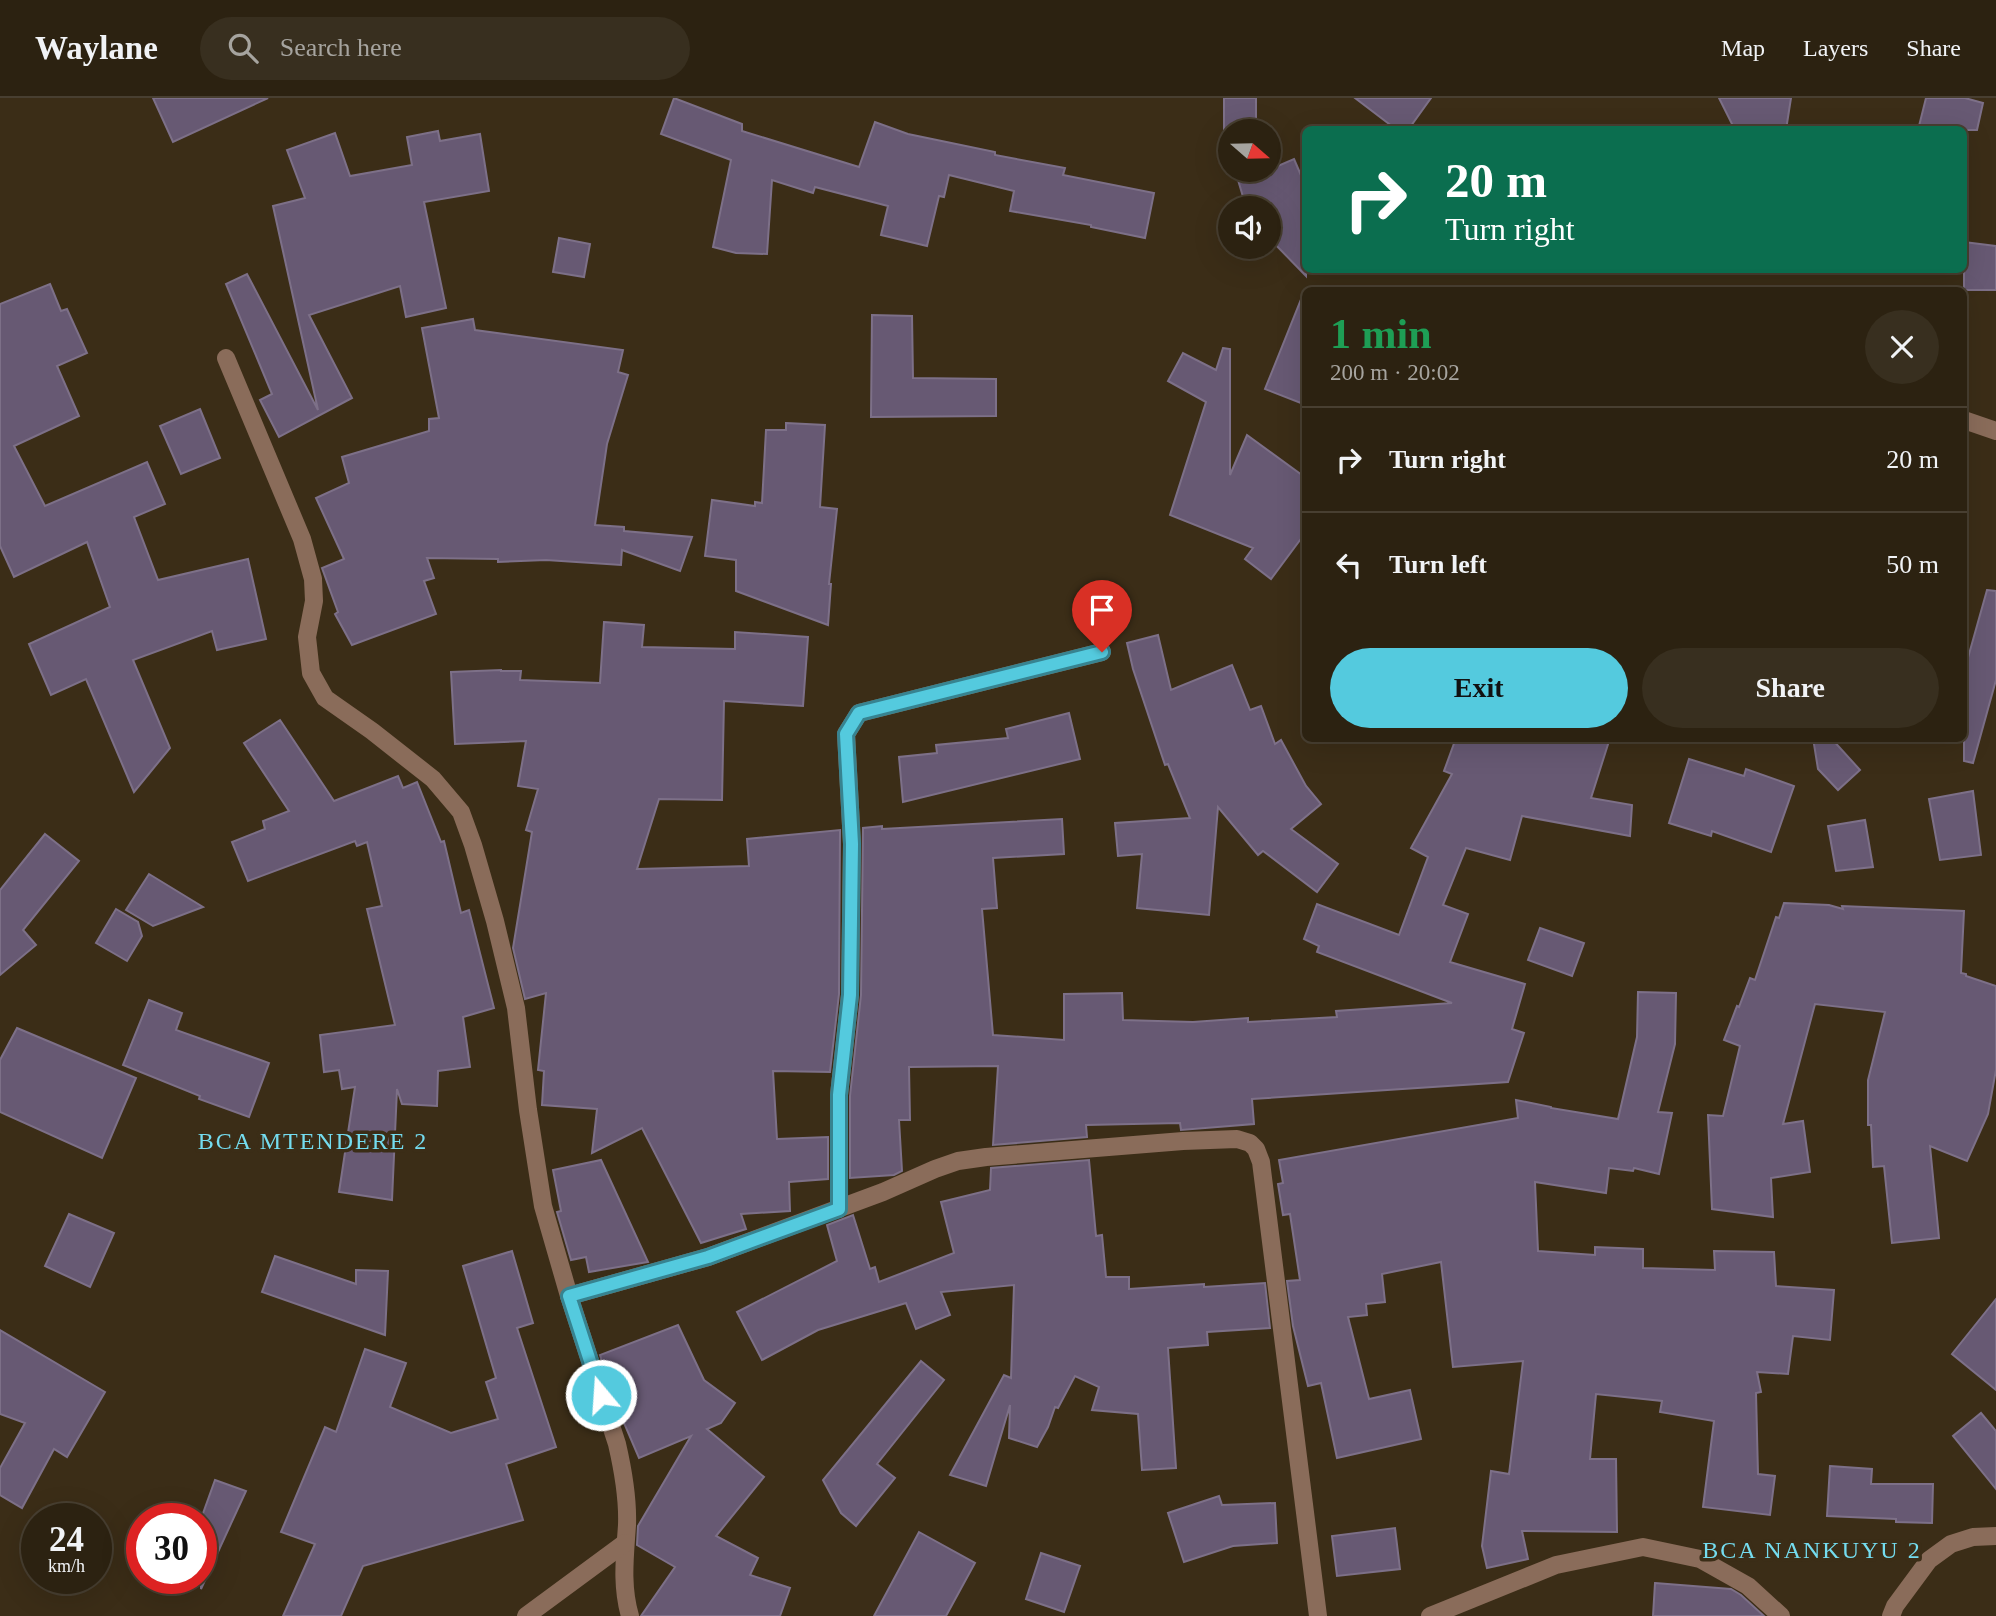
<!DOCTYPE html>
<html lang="en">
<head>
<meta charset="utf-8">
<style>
	body { margin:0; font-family:"Times New Roman",serif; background:#382f1f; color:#f1f3f6; height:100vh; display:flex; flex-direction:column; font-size:26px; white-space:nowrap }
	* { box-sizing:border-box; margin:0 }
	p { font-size:23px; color:#a6a49f }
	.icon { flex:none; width:38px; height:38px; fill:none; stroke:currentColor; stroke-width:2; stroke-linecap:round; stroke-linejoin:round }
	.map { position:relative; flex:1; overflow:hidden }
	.panel { position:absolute; left:1302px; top:189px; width:665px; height:455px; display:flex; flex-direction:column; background:#2c2211; border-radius:10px; box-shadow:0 7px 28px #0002,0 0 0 2px #483f31 }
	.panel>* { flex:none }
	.guide { position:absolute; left:1302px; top:28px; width:665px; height:147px; border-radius:10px; box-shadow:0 7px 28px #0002,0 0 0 2px #483f31; background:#0b6e4f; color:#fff; overflow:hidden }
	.needle { width:46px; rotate:110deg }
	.fabs { position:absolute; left:1218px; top:21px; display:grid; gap:14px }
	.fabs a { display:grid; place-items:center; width:63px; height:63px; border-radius:50%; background:#2c2211; box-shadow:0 7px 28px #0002,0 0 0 2px #483f31; font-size:35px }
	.speed { position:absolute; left:21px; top:1405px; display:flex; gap:14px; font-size:35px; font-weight:700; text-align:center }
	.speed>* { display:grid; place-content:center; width:91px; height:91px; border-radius:50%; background:#2c2211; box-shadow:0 7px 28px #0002,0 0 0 2px #483f31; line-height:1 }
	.speed small { font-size:18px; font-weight:400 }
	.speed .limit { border:10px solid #d22; background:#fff; color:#111 }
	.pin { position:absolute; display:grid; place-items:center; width:60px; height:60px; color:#fff; margin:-72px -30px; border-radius:50% 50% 50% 0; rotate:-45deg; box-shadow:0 0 7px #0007 }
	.pin .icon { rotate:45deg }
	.me { position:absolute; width:77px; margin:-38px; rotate:342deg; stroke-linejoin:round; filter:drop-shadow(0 0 5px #0008) }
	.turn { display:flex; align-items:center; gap:24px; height:147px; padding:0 28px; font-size:32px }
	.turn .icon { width:91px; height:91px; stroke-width:2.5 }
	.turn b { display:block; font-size:49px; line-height:60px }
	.round { display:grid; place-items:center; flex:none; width:74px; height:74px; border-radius:37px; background:#382f1f }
	.overview { display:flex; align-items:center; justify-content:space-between; height:119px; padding:0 28px }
	h1 { font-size:42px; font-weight:700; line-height:52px; color:#1e9e55 }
	.primary-button { display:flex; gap:14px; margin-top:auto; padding:14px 28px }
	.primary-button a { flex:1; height:80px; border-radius:42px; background:#54cade; color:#111; font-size:28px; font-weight:700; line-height:80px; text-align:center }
	.primary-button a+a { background:#382f1f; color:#f1f3f6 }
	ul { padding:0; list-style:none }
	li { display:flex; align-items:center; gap:21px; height:105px; padding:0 28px; border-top:2px solid #483f31 }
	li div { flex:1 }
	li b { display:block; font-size:26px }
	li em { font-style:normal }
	header { display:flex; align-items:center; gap:42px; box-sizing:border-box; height:98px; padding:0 35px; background:#2c2211; border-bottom:2px solid #483f31 }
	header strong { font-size:33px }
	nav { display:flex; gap:38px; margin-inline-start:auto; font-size:24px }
	.search { width:490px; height:63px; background:#382f1f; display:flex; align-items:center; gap:18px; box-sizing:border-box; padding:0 24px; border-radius:38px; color:#a6a49f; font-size:26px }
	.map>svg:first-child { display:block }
	.building { fill:#675973; stroke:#7d7088; stroke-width:2 }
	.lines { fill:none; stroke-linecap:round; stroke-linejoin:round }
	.minor { stroke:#8a6c5a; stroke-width:18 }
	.route-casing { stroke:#378390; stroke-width:18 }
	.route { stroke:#54cade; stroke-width:12 }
	.labels { text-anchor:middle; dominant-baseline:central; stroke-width:7; stroke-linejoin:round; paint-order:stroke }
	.quarter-label { font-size:24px; letter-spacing:2px; fill:#74dcef; stroke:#3b2d17 }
</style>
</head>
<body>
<header>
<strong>Waylane</strong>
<div class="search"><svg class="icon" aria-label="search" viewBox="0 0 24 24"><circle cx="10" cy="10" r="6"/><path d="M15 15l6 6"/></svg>Search here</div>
<nav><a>Map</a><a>Layers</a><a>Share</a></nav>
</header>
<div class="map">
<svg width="1996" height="1518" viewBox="0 0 1996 1518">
	<rect width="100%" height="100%" fill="#3b2d17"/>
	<g class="building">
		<path d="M 153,0 L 268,0 L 173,44 Z"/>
		<path d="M 674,0 L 742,26 L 742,33 L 859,69 L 875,24 L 908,36 L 995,54 L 995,57 L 1065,70 L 1063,77 L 1154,95 L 1145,140 L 1091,129 L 1091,127 L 1010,113 L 1014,93 L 949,77 L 944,99 L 939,98 L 927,148 L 881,137 L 888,108 L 815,89 L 813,95 L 772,82 L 767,156 L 736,155 L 713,149 L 731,62 L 661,36 Z"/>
		<path d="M 1224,0 L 1256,0 L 1256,33 L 1230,33 L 1230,58 L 1224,39 Z"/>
		<path d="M 1355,0 L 1431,0 L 1408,32 L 1397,32 Z"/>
		<path d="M 1719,0 L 1791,0 L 1786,32 L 1735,32 Z"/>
		<path d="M 1926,0 L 1965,0 L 1983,5 L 1977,32 L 1918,32 Z"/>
		<path d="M 438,33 L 440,43 L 480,36 L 489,93 L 424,104 L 446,210 L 406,219 L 400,188 L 309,217 L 352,300 L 279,339 L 260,302 L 272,296 L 226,186 L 247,176 L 318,312 L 273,108 L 305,100 L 287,52 L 335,35 L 350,78 L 412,67 L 407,39 Z"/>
		<path d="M 1294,61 L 1306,89 L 1306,178 L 1269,140 L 1269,110 L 1240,110 L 1236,106 L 1244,102 L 1235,72 L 1255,72 L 1255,78 Z"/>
		<path d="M 559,140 L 590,146 L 584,179 L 553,174 Z"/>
		<path d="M 1964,144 L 1996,148 L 1996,192 L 1964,192 Z"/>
		<path d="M 50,186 L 61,213 L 67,211 L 87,255 L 57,268 L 79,318 L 14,348 L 45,408 L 147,364 L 165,406 L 134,419 L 158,482 L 248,461 L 266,541 L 217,552 L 212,533 L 133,562 L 170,650 L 134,694 L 86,581 L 51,597 L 29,546 L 110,509 L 87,444 L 14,479 L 0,448 L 0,206 Z"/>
		<path d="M 1304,194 L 1306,195 L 1306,307 L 1265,291 Z"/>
		<path d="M 872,217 L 912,218 L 913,280 L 996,281 L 996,318 L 871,319 Z"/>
		<path d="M 473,221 L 475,232 L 623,252 L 618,274 L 628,277 L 607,346 L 595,427 L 624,429 L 624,433 L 692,439 L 680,473 L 622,452 L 621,467 L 546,462 L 498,464 L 498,461 L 427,460 L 434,480 L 424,483 L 436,516 L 352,547 L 335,516 L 338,514 L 322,470 L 344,461 L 316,400 L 349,385 L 342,359 L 429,333 L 429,321 L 439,320 L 422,230 Z"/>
		<path d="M 1223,250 L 1230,251 L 1230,377 L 1247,337 L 1306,380 L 1306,434 L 1271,481 L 1245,461 L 1253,450 L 1170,417 L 1206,304 L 1168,283 L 1183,255 L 1216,272 Z"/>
		<path d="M 200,311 L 220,360 L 181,376 L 160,328 Z"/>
		<path d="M 786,325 L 825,327 L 820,409 L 837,411 L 829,486 L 831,486 L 828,527 L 736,493 L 736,462 L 705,458 L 712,402 L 755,408 L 755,404 L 762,405 L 766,332 L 786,332 Z"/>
		<path d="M 1987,492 L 1996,493 L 1996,582 L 1973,665 L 1964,663 L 1964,574 Z"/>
		<path d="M 604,524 L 644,527 L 642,549 L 735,551 L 735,534 L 808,539 L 803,608 L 724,603 L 722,702 L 659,701 L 637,771 L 749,768 L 747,741 L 840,732 L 839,896 L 830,974 L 773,973 L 777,1041 L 828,1039 L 828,1081 L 789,1084 L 790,1113 L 741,1116 L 746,1131 L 701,1145 L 642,1030 L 592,1055 L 597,1011 L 542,1007 L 544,973 L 538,972 L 546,895 L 525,901 L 513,850 L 532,734 L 526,732 L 538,691 L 518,688 L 526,643 L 455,646 L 451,574 L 501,572 L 501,573 L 521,573 L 520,582 L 600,585 Z"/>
		<path d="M 1158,537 L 1171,592 L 1232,567 L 1250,612 L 1261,608 L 1275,646 L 1281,642 L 1306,688 L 1321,706 L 1291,731 L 1338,766 L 1317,794 L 1263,753 L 1258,757 L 1218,709 L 1209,817 L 1137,810 L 1142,756 L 1118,758 L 1115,725 L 1190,720 L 1168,666 L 1165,667 L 1133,571 L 1127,545 Z"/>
		<path d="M 1069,615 L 1080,661 L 903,704 L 899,659 L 937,655 L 936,647 L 1008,640 L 1006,631 Z"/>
		<path d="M 280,622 L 334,703 L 398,678 L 403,690 L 417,684 L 441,744 L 444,743 L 461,815 L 469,812 L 494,910 L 463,919 L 470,969 L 438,973 L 437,1008 L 402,1006 L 397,991 L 392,1102 L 339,1094 L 355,989 L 342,991 L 339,972 L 324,974 L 320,937 L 395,927 L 367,811 L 382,808 L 367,744 L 357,748 L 355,743 L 248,783 L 232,744 L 265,731 L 263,723 L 289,713 L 244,645 Z"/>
		<path d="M 1456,640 L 1610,640 L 1591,700 L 1632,707 L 1630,738 L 1522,718 L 1510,762 L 1466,750 L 1443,807 L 1468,816 L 1450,864 L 1525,886 L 1512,931 L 1524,935 L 1508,984 L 1252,1001 L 1254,1026 L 1181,1032 L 1180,1025 L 1086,1027 L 1087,1039 L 993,1047 L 998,968 L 909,969 L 910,1022 L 899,1022 L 902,1073 L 894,1077 L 850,1080 L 850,998 L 861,897 L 863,730 L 882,728 L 882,731 L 1062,721 L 1064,756 L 993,760 L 997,810 L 982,811 L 993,937 L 1064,942 L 1064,896 L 1122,895 L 1123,922 L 1193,924 L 1248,920 L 1248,924 L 1337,919 L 1336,913 L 1452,905 L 1317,854 L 1319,848 L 1304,841 L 1317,806 L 1399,837 L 1428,759 L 1411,750 L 1452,676 L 1444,673 Z"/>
		<path d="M 1813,640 L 1831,640 L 1860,672 L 1838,692 L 1818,671 Z"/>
		<path d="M 1689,661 L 1744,678 L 1746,671 L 1794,688 L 1771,754 L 1712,733 L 1711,738 L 1669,725 Z"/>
		<path d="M 1973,693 L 1981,757 L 1940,762 L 1929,701 Z"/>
		<path d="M 1865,722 L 1873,769 L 1836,773 L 1828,728 Z"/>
		<path d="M 45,736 L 79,763 L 23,832 L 36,847 L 0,877 L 0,792 Z"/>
		<path d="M 149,776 L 203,809 L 153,828 L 126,812 Z"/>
		<path d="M 1784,805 L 1829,807 L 1843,811 L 1842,808 L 1964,813 L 1961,875 L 1966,876 L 1966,878 L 1996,888 L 1996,972 L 1988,1016 L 1967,1063 L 1930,1048 L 1939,1140 L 1892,1145 L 1884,1068 L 1873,1069 L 1871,1027 L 1868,1027 L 1868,982 L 1885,914 L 1815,906 L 1783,1026 L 1803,1023 L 1810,1074 L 1771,1080 L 1773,1119 L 1712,1111 L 1708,1017 L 1723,1018 L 1740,948 L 1724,942 L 1737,908 L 1739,909 L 1750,880 L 1755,882 L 1776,819 L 1779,820 Z"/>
		<path d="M 116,811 L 138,824 L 142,838 L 127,863 L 96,845 Z"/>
		<path d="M 1540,830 L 1584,845 L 1572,878 L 1528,862 Z"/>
		<path d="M 1638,894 L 1676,895 L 1675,946 L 1658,1014 L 1672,1015 L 1659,1076 L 1634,1070 L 1633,1073 L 1609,1070 L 1606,1095 L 1535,1084 L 1538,1153 L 1595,1157 L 1595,1149 L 1643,1151 L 1643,1170 L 1715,1172 L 1714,1153 L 1774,1154 L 1776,1188 L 1834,1192 L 1830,1242 L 1793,1238 L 1788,1276 L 1757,1274 L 1761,1294 L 1756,1295 L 1758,1376 L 1775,1378 L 1770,1417 L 1703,1409 L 1714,1323 L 1660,1314 L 1662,1303 L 1596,1296 L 1590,1361 L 1616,1361 L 1617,1434 L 1522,1433 L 1528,1461 L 1487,1470 L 1482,1448 L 1491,1373 L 1509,1376 L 1523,1263 L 1453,1269 L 1441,1164 L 1382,1176 L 1385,1204 L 1366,1206 L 1367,1217 L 1348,1219 L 1369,1301 L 1410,1292 L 1421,1341 L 1337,1360 L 1321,1285 L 1308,1288 L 1293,1228 L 1287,1183 L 1300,1182 L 1290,1116 L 1283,1117 L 1278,1086 L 1283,1085 L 1279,1062 L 1518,1020 L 1516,1002 L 1551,1009 L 1551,1010 L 1618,1021 L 1637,939 Z"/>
		<path d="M 149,902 L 182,915 L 176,932 L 269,965 L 249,1019 L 199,1001 L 200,998 L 123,967 Z"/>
		<path d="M 17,930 L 136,980 L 102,1060 L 0,1014 L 0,962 Z"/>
		<path d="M 601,1062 L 648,1164 L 589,1174 L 586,1159 L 571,1162 L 557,1114 L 561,1113 L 553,1072 Z"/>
		<path d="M 1089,1062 L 1096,1138 L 1102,1137 L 1106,1179 L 1129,1179 L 1129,1191 L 1204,1186 L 1204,1189 L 1265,1185 L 1270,1230 L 1207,1234 L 1208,1247 L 1168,1250 L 1176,1370 L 1142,1372 L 1138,1316 L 1092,1312 L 1099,1289 L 1075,1278 L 1058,1310 L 1055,1309 L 1048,1329 L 1037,1349 L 1009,1340 L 1010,1307 L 986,1388 L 950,1377 L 1004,1277 L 1011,1280 L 1014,1187 L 941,1194 L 950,1217 L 916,1231 L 906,1205 L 818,1232 L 762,1262 L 737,1214 L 837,1163 L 827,1127 L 853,1117 L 870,1171 L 875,1169 L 879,1184 L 954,1155 L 941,1104 L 990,1092 L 991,1070 Z"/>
		<path d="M 69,1116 L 114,1135 L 90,1189 L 45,1168 Z"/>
		<path d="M 512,1153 L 533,1225 L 517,1230 L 556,1349 L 506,1366 L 523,1422 L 363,1468 L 341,1518 L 283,1518 L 315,1446 L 281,1434 L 325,1329 L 336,1334 L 365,1251 L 406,1265 L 390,1309 L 451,1335 L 498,1321 L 486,1284 L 496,1280 L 463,1168 Z"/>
		<path d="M 275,1158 L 356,1186 L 356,1172 L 388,1173 L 385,1237 L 262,1194 Z"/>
		<path d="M 1996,1201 L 1996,1292 L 1952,1256 Z"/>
		<path d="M 678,1227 L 704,1282 L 735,1305 L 721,1325 L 707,1331 L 764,1379 L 716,1438 L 758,1460 L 750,1477 L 790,1490 L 780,1518 L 641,1518 L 675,1469 L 637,1447 L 638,1428 L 691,1338 L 639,1360 L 615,1304 L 600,1257 Z"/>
		<path d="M 0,1232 L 105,1294 L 67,1359 L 54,1351 L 22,1410 L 0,1397 L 0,1370 L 25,1325 L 0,1316 Z"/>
		<path d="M 921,1263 L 944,1282 L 877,1366 L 895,1380 L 856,1428 L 841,1415 L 823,1382 Z"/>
		<path d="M 1981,1315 L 1996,1333 L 1996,1391 L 1953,1338 Z"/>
		<path d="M 1830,1368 L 1872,1371 L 1871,1386 L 1933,1386 L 1932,1425 L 1896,1424 L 1896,1421 L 1827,1418 Z"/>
		<path d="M 215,1382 L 246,1393 L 201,1491 L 201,1421 Z"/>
		<path d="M 1219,1398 L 1222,1407 L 1275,1405 L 1277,1445 L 1233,1448 L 1184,1464 L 1168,1415 Z"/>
		<path d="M 1395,1430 L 1400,1471 L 1337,1478 L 1332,1438 Z"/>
		<path d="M 919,1434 L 975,1465 L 946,1518 L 874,1518 Z"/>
		<path d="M 1041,1455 L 1080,1468 L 1064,1514 L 1026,1501 Z"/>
		<path d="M 1655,1485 L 1731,1491 L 1741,1497 L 1764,1518 L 1653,1518 Z"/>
	</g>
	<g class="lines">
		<g class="minor">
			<path d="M 226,260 L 302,441 L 313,481 L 314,503 L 307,539 L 311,575 L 325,600 L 372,633 L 433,681 L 461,714 L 473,747 L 495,823 L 516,910 L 528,1012 L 543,1108 L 569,1198 L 617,1346 C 623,1372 628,1400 627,1427 C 625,1458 621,1487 630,1518"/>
			<path d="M 1964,322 L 1996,333"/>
			<path d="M 839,1111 L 839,997 L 850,897 L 852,746 L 846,636 L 859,615 L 1102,554"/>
			<path d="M 569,1198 L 708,1159 L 883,1094 L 935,1071 L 958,1063 L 986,1059 L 1183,1043 L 1237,1041 L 1250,1045 L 1256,1051 L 1261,1064 L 1318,1518"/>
			<path d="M 526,1518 L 625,1445"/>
			<path d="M 1430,1518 L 1556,1467 L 1643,1449 L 1700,1461 L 1748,1488 L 1781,1518"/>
			<path d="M 1891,1518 L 1895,1508 L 1929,1462 L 1951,1446 L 1973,1439 L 1996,1438"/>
		</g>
	</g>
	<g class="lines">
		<defs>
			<path id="route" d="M 601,1297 L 569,1198 L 708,1159 L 839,1111 L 839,997 L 850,897 L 852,746 L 846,636 L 859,615 L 1102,554"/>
		</defs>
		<use href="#route" class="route-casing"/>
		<use href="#route" class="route"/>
	</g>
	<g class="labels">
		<g class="quarter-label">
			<text x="313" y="1043">BCA MTENDERE 2</text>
			<text x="1812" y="1452">BCA NANKUYU 2</text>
		</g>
	</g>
</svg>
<div class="fabs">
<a><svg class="needle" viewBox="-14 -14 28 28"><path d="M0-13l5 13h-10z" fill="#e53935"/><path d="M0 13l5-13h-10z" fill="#a6a49f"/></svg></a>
<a><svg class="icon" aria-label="sound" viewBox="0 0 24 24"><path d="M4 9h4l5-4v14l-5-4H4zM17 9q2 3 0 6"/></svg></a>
</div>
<div class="speed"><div>24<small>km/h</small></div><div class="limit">30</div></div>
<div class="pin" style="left:1102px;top:554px;background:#d93025"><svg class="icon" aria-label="arrive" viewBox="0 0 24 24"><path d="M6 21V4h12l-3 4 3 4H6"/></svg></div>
<svg class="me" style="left:601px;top:1297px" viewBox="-20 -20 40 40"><circle r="17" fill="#54cade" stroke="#fff" stroke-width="3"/><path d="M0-11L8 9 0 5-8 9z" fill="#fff"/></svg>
<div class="guide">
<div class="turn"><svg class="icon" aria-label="right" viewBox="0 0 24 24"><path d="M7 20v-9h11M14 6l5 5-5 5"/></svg><div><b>20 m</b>Turn right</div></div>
</div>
<section class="panel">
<div class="overview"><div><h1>1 min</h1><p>200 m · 20:02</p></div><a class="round"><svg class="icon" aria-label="close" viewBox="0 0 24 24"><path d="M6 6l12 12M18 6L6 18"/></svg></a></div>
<ul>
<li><svg class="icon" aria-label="right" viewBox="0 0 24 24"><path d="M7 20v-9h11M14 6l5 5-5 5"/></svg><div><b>Turn right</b></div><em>20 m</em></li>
<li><svg class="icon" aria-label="left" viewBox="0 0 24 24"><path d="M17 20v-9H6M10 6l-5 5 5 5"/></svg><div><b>Turn left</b></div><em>50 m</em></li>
</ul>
<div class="primary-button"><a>Exit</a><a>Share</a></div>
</section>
</div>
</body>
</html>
